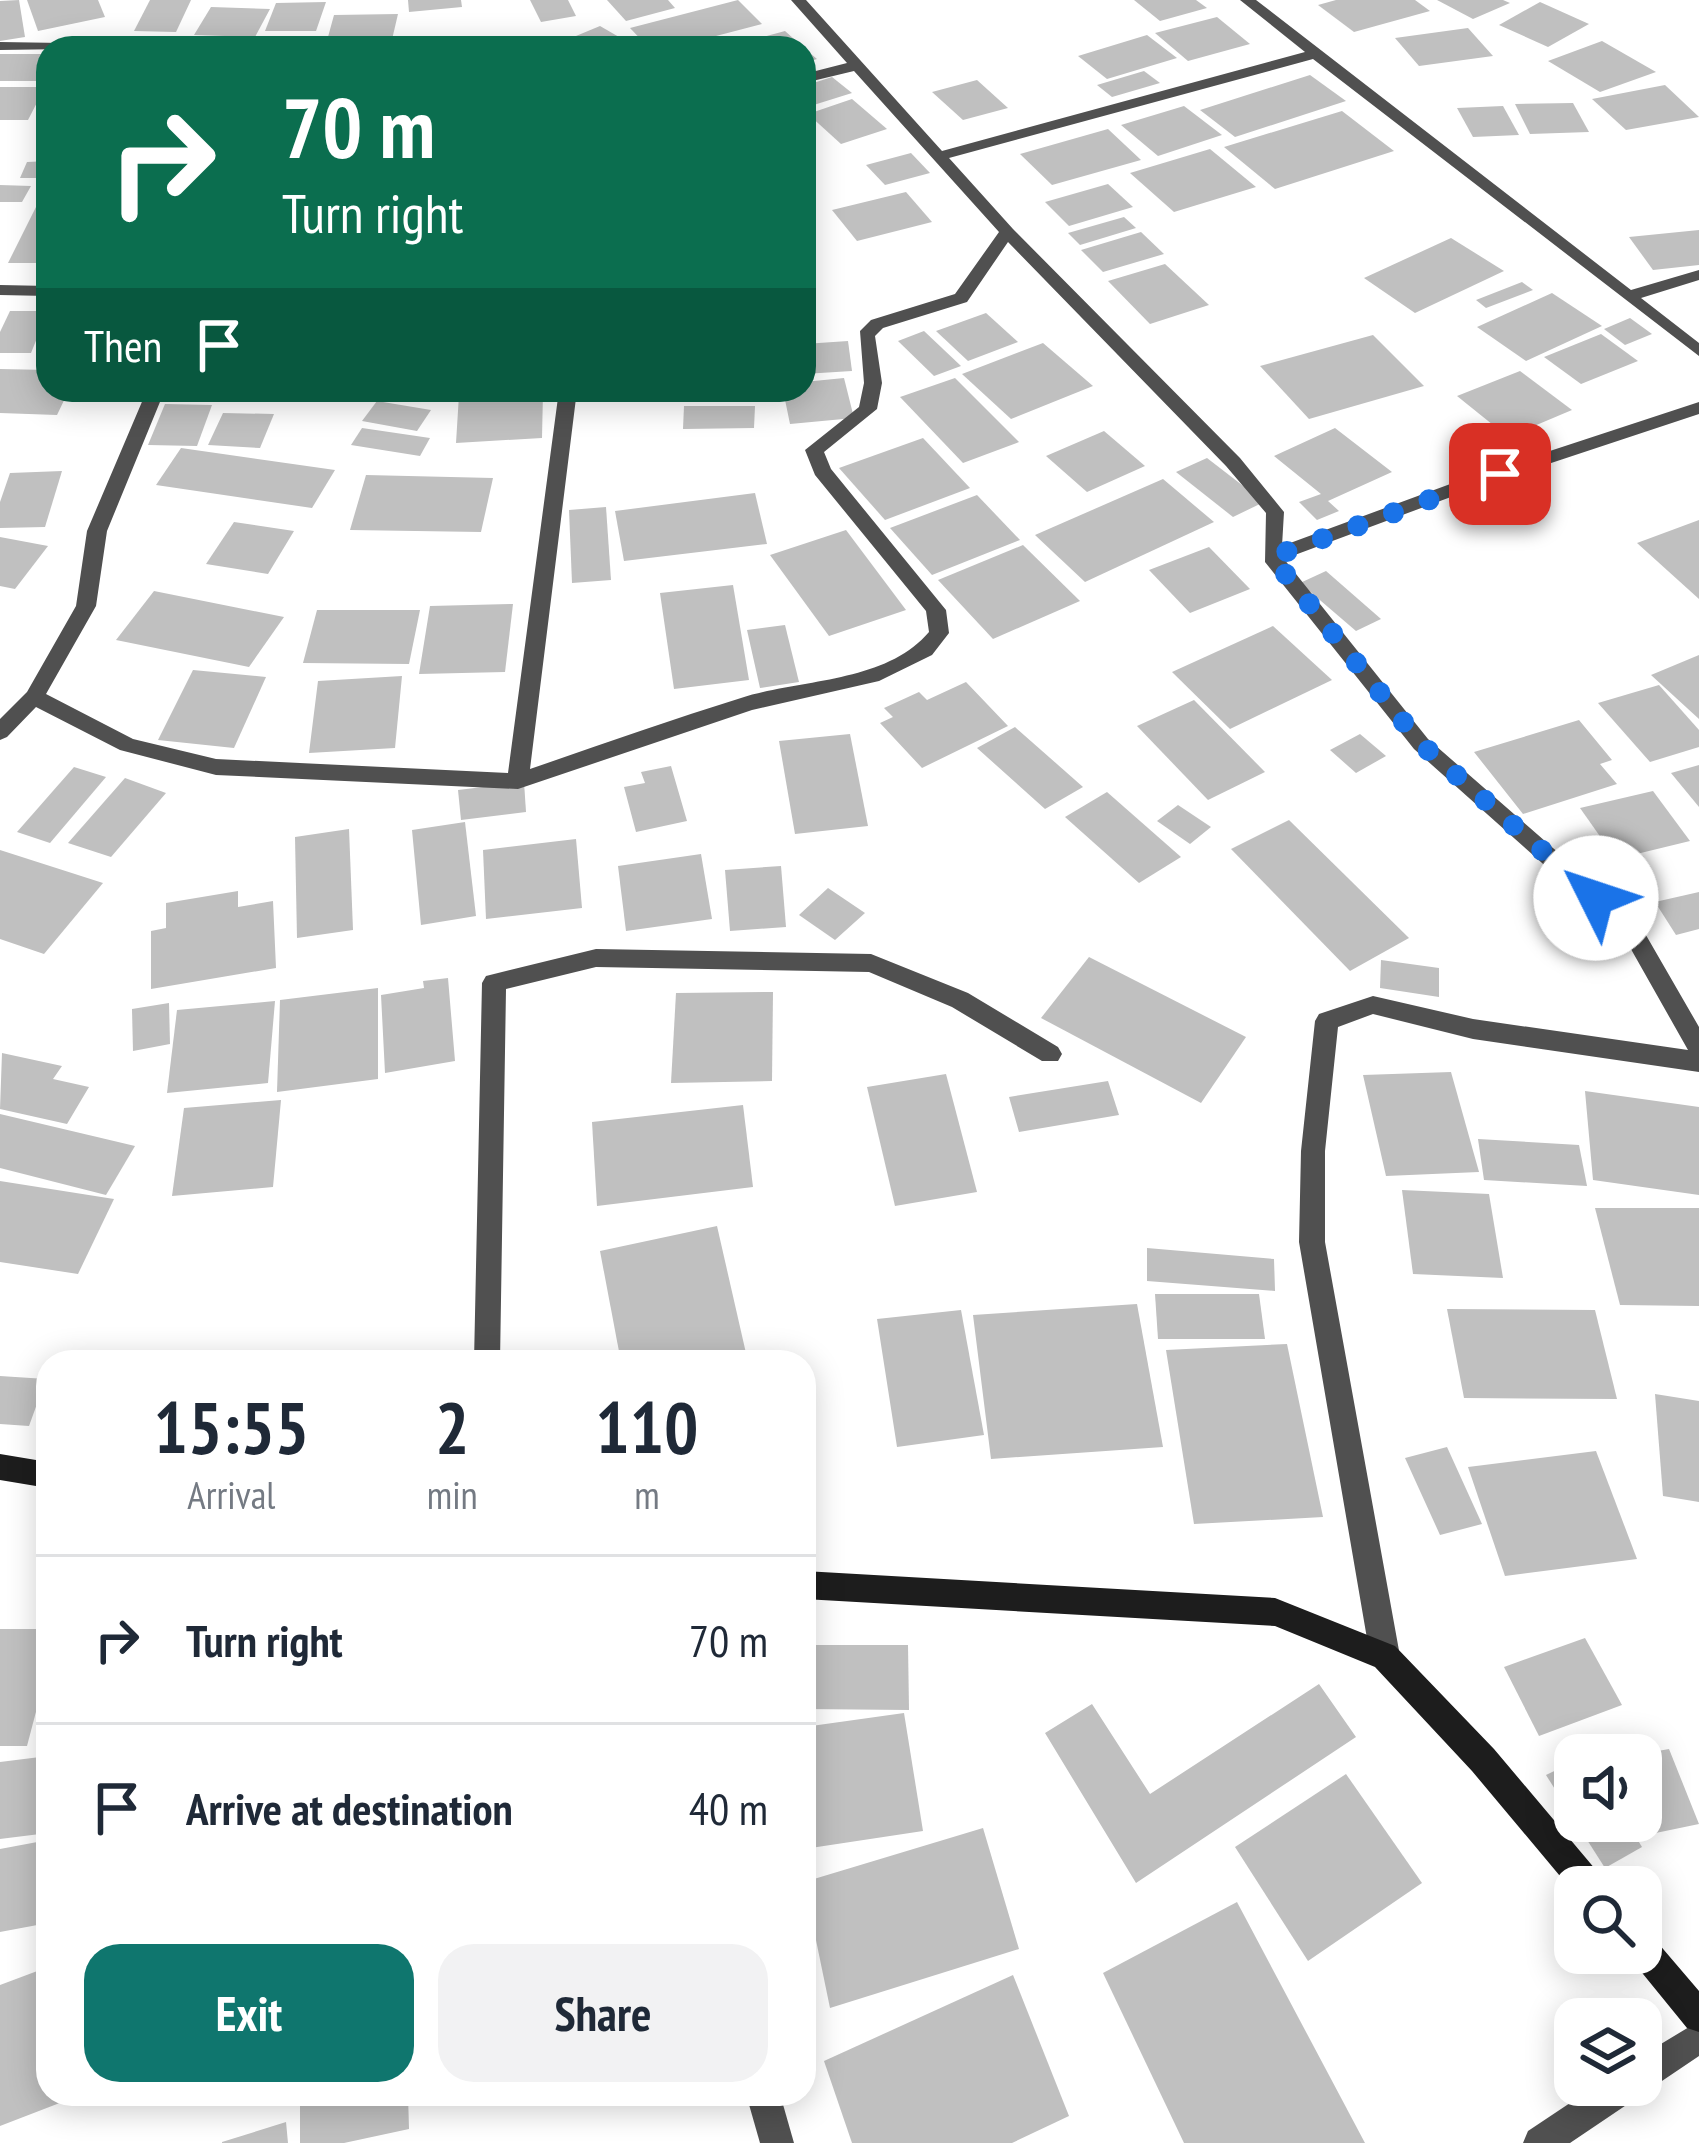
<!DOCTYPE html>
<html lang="en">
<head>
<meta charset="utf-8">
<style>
	body { margin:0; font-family:"PT Sans Narrow",sans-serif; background:#f2f2f3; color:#1f2937; height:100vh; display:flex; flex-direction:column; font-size:45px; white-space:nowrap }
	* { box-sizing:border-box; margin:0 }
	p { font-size:39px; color:#747a83 }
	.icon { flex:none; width:66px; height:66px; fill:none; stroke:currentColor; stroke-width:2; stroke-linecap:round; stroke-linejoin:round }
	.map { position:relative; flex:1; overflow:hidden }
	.drawer { position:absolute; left:36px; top:1350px; width:780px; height:756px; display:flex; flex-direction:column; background:#fff; border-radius:36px; box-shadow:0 6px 30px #0003 }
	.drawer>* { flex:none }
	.hud { position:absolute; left:36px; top:36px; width:780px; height:366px; border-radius:36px; box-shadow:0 6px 30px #0003; background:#0b6e4f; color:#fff; overflow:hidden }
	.controls { position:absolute; left:1554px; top:1734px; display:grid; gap:24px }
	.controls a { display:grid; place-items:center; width:108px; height:108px; border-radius:24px; background:#fff; box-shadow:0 6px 30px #0003; font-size:60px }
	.pin { position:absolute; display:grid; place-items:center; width:102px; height:102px; color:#fff; margin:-51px; border-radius:24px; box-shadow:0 6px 18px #0006 }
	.me { position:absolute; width:132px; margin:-66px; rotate:311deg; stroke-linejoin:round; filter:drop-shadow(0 0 9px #0008) }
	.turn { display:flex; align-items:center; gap:42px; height:252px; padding:0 48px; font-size:54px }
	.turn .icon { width:156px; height:156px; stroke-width:2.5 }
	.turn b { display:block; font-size:84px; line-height:102px }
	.then { display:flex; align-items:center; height:114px; padding:0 48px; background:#0003; gap:24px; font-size:45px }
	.eta { display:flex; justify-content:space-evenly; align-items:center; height:204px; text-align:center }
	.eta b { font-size:72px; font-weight:700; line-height:84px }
	.action { display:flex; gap:24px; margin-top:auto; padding:24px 48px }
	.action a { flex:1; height:138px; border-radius:36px; background:#0f766e; color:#fff; font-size:48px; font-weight:700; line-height:138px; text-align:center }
	.action a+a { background:#f2f2f3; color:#1f2937 }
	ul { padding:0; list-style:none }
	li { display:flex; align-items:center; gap:36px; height:168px; padding:0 48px; border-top:3px solid #e0e1e3 }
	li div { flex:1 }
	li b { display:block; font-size:45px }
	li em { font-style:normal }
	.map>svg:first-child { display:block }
	.building { fill:#c0c0c0 }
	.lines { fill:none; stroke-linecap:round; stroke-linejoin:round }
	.street { fill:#505050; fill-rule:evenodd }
	.secondary { fill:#1d1d1d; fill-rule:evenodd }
	.route { stroke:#1a73e8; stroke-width:21; stroke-dasharray:0 37.8 }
</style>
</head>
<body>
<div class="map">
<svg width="1699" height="2143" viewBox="0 0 1699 2143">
	<rect width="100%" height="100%" fill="#fff"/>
	<g class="building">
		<path d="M 19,0 L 25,37 L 0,41 L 0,1 Z"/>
		<path d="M 27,0 L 98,0 L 105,17 L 38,31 Z"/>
		<path d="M 150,0 L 191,0 L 176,32 L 134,31 Z"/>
		<path d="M 408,0 L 461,0 L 462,7 L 409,12 Z"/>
		<path d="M 530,0 L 568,0 L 576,16 L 541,22 Z"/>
		<path d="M 607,0 L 668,0 L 675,8 L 626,21 Z"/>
		<path d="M 738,0 L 762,24 L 670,48 L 649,48 L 630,28 Z"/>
		<path d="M 1134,0 L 1196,0 L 1207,8 L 1160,21 Z"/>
		<path d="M 1336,0 L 1415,0 L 1430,11 L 1354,32 L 1318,5 Z"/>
		<path d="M 1437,0 L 1503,0 L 1510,3 L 1473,19 Z"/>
		<path d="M 326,2 L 316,31 L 265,31 L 276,3 Z"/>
		<path d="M 1540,2 L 1589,24 L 1548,47 L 1499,25 Z"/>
		<path d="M 211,7 L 270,9 L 255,37 L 194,35 Z"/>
		<path d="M 398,14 L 390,48 L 325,48 L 334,15 Z"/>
		<path d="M 1217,17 L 1250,44 L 1188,61 L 1155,33 Z"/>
		<path d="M 600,26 L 638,48 L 577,48 L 564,41 Z"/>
		<path d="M 1468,28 L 1493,56 L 1419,66 L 1395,38 Z"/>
		<path d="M 785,31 L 804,48 L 817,59 L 804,63 L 804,48 L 761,48 L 752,40 Z"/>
		<path d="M 1147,35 L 1177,58 L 1107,79 L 1078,56 Z"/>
		<path d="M 1602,41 L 1656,72 L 1600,92 L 1548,61 Z"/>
		<path d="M 0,54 L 48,54 L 48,59 L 37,81 L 0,81 Z"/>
		<path d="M 1144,71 L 1160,83 L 1112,97 L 1097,85 Z"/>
		<path d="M 1310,75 L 1346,101 L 1235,137 L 1200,110 Z"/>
		<path d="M 832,77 L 852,93 L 804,108 L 804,86 Z"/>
		<path d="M 977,80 L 1008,108 L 963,120 L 932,92 Z"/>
		<path d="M 1665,85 L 1699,117 L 1626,130 L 1592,99 Z"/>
		<path d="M 0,87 L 45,87 L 28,120 L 0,120 Z"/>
		<path d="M 852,99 L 887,129 L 841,144 L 808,114 Z"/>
		<path d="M 1573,103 L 1589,132 L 1530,134 L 1515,104 Z"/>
		<path d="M 1184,106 L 1222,135 L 1158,156 L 1121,125 Z"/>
		<path d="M 1503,106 L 1519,135 L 1473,137 L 1457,108 Z"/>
		<path d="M 1342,111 L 1394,151 L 1275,189 L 1224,147 Z"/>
		<path d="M 1108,129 L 1141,160 L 1052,185 L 1020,154 Z"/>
		<path d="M 1210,149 L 1256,187 L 1174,212 L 1130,173 Z"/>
		<path d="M 911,153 L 930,173 L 885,185 L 866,165 Z"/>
		<path d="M 48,161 L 48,178 L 20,178 L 27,162 Z"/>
		<path d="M 1108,184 L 1133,207 L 1069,226 L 1045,202 Z"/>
		<path d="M 0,185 L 31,186 L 22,202 L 0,202 Z"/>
		<path d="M 44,191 L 48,191 L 48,263 L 8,263 Z"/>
		<path d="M 906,192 L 932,222 L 857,241 L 832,210 Z"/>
		<path d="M 1124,217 L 1136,228 L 1080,245 L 1068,233 Z"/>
		<path d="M 1699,230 L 1699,265 L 1653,270 L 1629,237 Z"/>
		<path d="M 1141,232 L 1164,254 L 1103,272 L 1081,250 Z"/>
		<path d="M 1451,238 L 1504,271 L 1415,313 L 1364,278 Z"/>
		<path d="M 1165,264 L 1209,305 L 1150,324 L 1108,281 Z"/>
		<path d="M 1522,282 L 1533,290 L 1486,308 L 1476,300 Z"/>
		<path d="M 1552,293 L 1602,326 L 1526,361 L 1477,327 Z"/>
		<path d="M 10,311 L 48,311 L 31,353 L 0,353 L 0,332 Z"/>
		<path d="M 986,313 L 1018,342 L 968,361 L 936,331 Z"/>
		<path d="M 1630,318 L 1652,334 L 1625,345 L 1604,329 Z"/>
		<path d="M 924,331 L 961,366 L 934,376 L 898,341 Z"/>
		<path d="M 1601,334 L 1638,361 L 1581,384 L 1544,357 Z"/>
		<path d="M 1373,335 L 1424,386 L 1309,419 L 1260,366 Z"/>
		<path d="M 848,341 L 852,371 L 804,374 L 804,344 Z"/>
		<path d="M 1043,343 L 1093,386 L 1011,419 L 962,374 Z"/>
		<path d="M 0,369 L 48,370 L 48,390 L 69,390 L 57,415 L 0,413 Z"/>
		<path d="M 1520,371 L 1572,410 L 1508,437 L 1457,396 Z"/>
		<path d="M 844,378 L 854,418 L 790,424 L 783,390 L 804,390 L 804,382 Z"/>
		<path d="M 955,378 L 1019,442 L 963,463 L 900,397 Z"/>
		<path d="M 689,390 L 750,390 L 750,397 L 688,397 Z"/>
		<path d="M 543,391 L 542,438 L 456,443 L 459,395 Z"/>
		<path d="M 377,401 L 431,410 L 417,431 L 362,421 Z"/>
		<path d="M 165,404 L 212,405 L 197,446 L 148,445 Z"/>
		<path d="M 684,406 L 755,406 L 754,428 L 683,429 Z"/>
		<path d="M 223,413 L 274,414 L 260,448 L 208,445 Z"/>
		<path d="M 362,428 L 430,438 L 420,456 L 351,445 Z"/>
		<path d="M 1335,428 L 1392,472 L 1328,501 L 1339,511 L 1317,520 L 1299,502 L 1321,494 L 1274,456 Z"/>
		<path d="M 1104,431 L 1145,466 L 1087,492 L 1046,456 Z"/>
		<path d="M 923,438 L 970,488 L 885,520 L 839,468 Z"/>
		<path d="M 181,448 L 335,470 L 312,508 L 156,485 Z"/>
		<path d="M 1207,458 L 1264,502 L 1233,517 L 1176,472 Z"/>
		<path d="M 62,471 L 45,527 L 0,528 L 0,502 L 10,473 Z"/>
		<path d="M 366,475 L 493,478 L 481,532 L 350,530 Z"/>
		<path d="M 1163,479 L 1214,522 L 1085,582 L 1035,535 Z"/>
		<path d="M 755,493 L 767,544 L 624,561 L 615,511 Z"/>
		<path d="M 977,495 L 1020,540 L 932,575 L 890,528 Z"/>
		<path d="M 606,507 L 611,580 L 572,583 L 569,510 Z"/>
		<path d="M 1699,520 L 1699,599 L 1637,543 Z"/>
		<path d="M 234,522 L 294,531 L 268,574 L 206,564 Z"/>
		<path d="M 846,530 L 906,610 L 829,636 L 770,555 Z"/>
		<path d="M 0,537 L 48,546 L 15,589 L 0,586 Z"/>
		<path d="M 1023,545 L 1080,601 L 993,639 L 938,580 Z"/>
		<path d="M 1209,547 L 1250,589 L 1190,613 L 1149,570 Z"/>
		<path d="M 1326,571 L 1381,619 L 1356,631 L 1300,583 Z"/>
		<path d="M 733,585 L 749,680 L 674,689 L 660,593 Z"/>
		<path d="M 154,591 L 284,617 L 249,667 L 116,640 Z"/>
		<path d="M 513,604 L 505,672 L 419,674 L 430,606 Z"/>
		<path d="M 317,610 L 420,610 L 409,664 L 303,663 Z"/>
		<path d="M 785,625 L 799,682 L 760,688 L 747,630 Z"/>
		<path d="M 1273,626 L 1332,680 L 1230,729 L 1172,672 Z"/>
		<path d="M 1699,655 L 1699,719 L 1651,675 Z"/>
		<path d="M 193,670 L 266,677 L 234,748 L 158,740 Z"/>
		<path d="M 402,676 L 395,748 L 309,753 L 318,681 Z"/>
		<path d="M 966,682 L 1008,726 L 922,768 L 880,723 L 893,717 L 884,708 L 919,692 L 927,700 Z"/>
		<path d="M 1659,685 L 1699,730 L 1699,747 L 1650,762 L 1598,703 Z"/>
		<path d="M 1194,700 L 1265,772 L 1208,800 L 1137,726 Z"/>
		<path d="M 1579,720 L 1612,760 L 1600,764 L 1617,784 L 1523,814 L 1474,752 Z"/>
		<path d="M 1015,727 L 1083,787 L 1045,809 L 977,748 Z"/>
		<path d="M 850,734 L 868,826 L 795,834 L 779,741 Z"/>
		<path d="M 1360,734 L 1386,756 L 1356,773 L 1330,750 Z"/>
		<path d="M 1699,765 L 1699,807 L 1671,773 Z"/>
		<path d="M 671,766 L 687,821 L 636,832 L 624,787 L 645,783 L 641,772 Z"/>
		<path d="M 74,767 L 106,777 L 50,843 L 17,832 Z"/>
		<path d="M 125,778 L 166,793 L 111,857 L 68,843 Z"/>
		<path d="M 524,782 L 526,812 L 461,820 L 458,790 Z"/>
		<path d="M 1653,791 L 1690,841 L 1616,859 L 1580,808 Z"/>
		<path d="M 1107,792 L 1181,857 L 1139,883 L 1065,817 Z"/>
		<path d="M 1178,805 L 1211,827 L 1190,844 L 1157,821 Z"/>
		<path d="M 1289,820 L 1409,938 L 1350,971 L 1231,849 Z"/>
		<path d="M 465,822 L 476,916 L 421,925 L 412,830 Z"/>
		<path d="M 349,829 L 353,930 L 297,938 L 295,837 Z"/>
		<path d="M 576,839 L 582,908 L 486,919 L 483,850 Z"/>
		<path d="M 0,850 L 103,883 L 44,954 L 0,939 Z"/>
		<path d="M 701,854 L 712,919 L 626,931 L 618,866 Z"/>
		<path d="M 781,866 L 786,927 L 730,931 L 725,870 Z"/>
		<path d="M 828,888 L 865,913 L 835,940 L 799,915 Z"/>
		<path d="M 238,891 L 238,907 L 273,901 L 276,968 L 151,989 L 151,931 L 166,928 L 166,903 Z"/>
		<path d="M 1699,892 L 1699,929 L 1676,935 L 1655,902 Z"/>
		<path d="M 1089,957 L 1246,1037 L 1201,1103 L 1041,1018 Z"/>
		<path d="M 1381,960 L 1439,968 L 1439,997 L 1380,988 Z"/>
		<path d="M 448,978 L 455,1061 L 385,1073 L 381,995 L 424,988 L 423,981 Z"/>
		<path d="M 378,988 L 378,1079 L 277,1092 L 280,1000 Z"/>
		<path d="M 773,992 L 772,1081 L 671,1083 L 676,993 Z"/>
		<path d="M 275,1001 L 268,1083 L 167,1093 L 177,1010 Z"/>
		<path d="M 169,1003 L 170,1044 L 133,1051 L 132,1009 Z"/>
		<path d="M 2,1053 L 62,1066 L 53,1079 L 89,1087 L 67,1124 L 0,1109 Z"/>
		<path d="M 1451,1072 L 1479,1172 L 1386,1176 L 1363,1075 Z"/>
		<path d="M 946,1074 L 977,1192 L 895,1206 L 867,1087 Z"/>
		<path d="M 1108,1081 L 1119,1115 L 1019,1132 L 1009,1097 Z"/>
		<path d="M 1585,1091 L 1699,1107 L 1699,1195 L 1593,1180 Z"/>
		<path d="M 281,1100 L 273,1187 L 172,1196 L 184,1108 Z"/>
		<path d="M 743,1105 L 753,1187 L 597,1206 L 592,1122 Z"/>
		<path d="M 0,1114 L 135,1146 L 106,1195 L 0,1168 Z"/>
		<path d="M 1478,1139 L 1579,1145 L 1587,1186 L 1484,1180 Z"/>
		<path d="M 0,1181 L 114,1199 L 78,1274 L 0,1262 Z"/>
		<path d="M 1402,1190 L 1489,1194 L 1503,1278 L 1413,1274 Z"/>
		<path d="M 1595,1208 L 1699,1208 L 1699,1306 L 1620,1305 Z"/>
		<path d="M 717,1226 L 748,1362 L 621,1362 L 600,1251 Z"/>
		<path d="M 1147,1248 L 1274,1259 L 1275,1291 L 1147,1281 Z"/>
		<path d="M 1155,1294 L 1259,1294 L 1265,1339 L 1158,1339 Z"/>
		<path d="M 1137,1304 L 1163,1447 L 991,1459 L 973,1315 Z"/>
		<path d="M 1447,1309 L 1595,1310 L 1617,1399 L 1464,1398 Z"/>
		<path d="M 961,1310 L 984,1435 L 897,1447 L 877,1319 Z"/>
		<path d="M 1287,1344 L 1323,1517 L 1194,1524 L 1166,1350 Z"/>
		<path d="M 0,1376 L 46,1379 L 29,1426 L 0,1424 Z"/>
		<path d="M 1655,1394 L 1699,1401 L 1699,1502 L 1663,1496 Z"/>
		<path d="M 1447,1447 L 1482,1524 L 1440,1535 L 1405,1458 Z"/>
		<path d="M 1596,1451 L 1637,1559 L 1505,1576 L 1468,1467 Z"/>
		<path d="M 0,1629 L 48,1629 L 48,1666 L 27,1746 L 0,1746 Z"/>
		<path d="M 1585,1638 L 1622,1705 L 1539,1736 L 1504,1667 Z"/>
		<path d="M 804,1645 L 908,1645 L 909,1710 L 804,1709 Z"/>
		<path d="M 1319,1684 L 1356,1737 L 1136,1883 L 1045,1733 L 1092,1704 L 1150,1794 Z"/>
		<path d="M 904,1713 L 923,1831 L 804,1849 L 804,1727 Z"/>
		<path d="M 1669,1749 L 1699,1824 L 1646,1835 L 1641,1823 L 1641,1754 Z"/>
		<path d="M 48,1756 L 48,1833 L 0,1839 L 0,1762 Z"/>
		<path d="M 1575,1761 L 1575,1821 L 1546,1775 Z"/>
		<path d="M 1346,1774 L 1422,1883 L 1308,1961 L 1235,1847 Z"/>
		<path d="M 1575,1821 L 1626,1821 L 1642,1847 L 1605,1868 Z"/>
		<path d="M 983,1828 L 1019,1949 L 830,2008 L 804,1882 Z"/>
		<path d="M 48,1840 L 48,1923 L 0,1932 L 0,1849 Z"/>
		<path d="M 1237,1902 L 1365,2143 L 1184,2143 L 1103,1973 Z"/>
		<path d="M 48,1967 L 48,2094 L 83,2094 L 0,2126 L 0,1985 Z"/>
		<path d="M 1013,1975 L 1069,2116 L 1012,2143 L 852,2143 L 824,2061 Z"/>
		<path d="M 300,2094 L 408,2094 L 409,2129 L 344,2143 L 300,2143 Z"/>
		<path d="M 286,2122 L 288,2143 L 222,2143 L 222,2142 Z"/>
	</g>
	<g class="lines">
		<g class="street">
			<path d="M 791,0 L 806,0 L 942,151 L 1305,52 L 1240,0 L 1256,0 L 1631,290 L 1699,270 L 1699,280 L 1641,298 L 1699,343 L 1699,356 L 1313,59 L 949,158 L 1013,229 L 1240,458 L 1284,512 L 1282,546 L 1453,483 L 1699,402 L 1699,414 L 1467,491 L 1284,559 L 1428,739 L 1639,923 L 1699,1027 L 1699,1072 L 1473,1039 L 1373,1014 L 1338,1027 L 1325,1151 L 1325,1242 L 1400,1656 L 1395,1666 L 1385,1671 L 1375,1666 L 1370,1656 L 1299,1242 L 1301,1151 L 1315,1021 L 1319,1014 L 1373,996 L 1473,1019 L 1688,1050 L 1623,935 L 1414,749 L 1265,562 L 1266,513 L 1226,466 L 1008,242 L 967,302 L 883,328 L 875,336 L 882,383 L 877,409 L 824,452 L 831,469 L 946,610 L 949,633 L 932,655 L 879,681 L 752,710 L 518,789 L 216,775 L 120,750 L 36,707 L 7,737 L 0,740 L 0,719 L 27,692 L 76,606 L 87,531 L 147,390 L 228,390 L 219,395 L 162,397 L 107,531 L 96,606 L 46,694 L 133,739 L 216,759 L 508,773 L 559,390 L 577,390 L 530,769 C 600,745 670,720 741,698 C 800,679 886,683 929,632 L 926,611 L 815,475 L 805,450 L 859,407 L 864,383 L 860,331 L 871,320 L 955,294 L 999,232 L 854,71 L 804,83 L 804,74 L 847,63 Z"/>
			<path d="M 0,42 L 126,44 L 133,48 L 0,50 Z"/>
			<path d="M 0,285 L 48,286 L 48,296 L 0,295 Z"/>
			<path d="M 596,949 L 871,954 L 968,993 L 1058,1047 L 1062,1054 L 1058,1061 L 1042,1061 L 952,1007 L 869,972 L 596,967 L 506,989 L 500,1362 L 474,1362 L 482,983 L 486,976 L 494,974 Z"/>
			<path d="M 1699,2021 L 1699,2056 L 1570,2143 L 1523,2143 L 1528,2131 L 1597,2085 L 1641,2085 L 1641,2056 Z"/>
			<path d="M 746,2094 L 780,2094 L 794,2143 L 760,2143 Z"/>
		</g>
		<g class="secondary">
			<path d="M 0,1454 L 48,1462 L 48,1488 L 0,1480 Z"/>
			<path d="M 804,1571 L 1275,1598 L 1395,1646 L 1494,1749 L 1601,1876 L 1606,1887 L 1575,1887 L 1575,1894 L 1472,1771 L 1375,1667 L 1275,1626 L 804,1599 Z"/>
			<path d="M 1641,1931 L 1652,1936 L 1699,1991 L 1699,2032 L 1687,2028 L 1630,1958 L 1627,1953 L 1641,1953 Z"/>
		</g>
	</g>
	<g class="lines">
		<path class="route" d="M 1500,474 L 1272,557 L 1421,744 L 1596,898"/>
	</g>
</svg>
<div class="controls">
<a><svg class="icon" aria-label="sound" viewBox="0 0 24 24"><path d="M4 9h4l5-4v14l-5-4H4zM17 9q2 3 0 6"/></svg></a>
<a><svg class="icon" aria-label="search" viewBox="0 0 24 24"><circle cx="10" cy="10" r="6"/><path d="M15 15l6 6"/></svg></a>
<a><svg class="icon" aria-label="layers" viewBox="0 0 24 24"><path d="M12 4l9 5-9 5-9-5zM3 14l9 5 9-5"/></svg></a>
</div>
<div class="pin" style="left:1500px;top:474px;background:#d93025"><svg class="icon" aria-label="arrive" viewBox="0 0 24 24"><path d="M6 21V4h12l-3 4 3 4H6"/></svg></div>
<svg class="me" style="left:1596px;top:898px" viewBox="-20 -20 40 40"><circle r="19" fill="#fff"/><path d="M0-13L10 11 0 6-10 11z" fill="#1a73e8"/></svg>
<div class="hud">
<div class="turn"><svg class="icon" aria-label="right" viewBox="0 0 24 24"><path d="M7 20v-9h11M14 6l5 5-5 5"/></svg><div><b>70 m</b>Turn right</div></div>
<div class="then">Then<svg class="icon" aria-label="arrive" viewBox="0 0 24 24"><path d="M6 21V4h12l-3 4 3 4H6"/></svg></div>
</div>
<section class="drawer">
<div class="eta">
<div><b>15:55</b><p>Arrival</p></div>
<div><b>2</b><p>min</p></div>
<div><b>110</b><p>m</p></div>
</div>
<ul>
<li><svg class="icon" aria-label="right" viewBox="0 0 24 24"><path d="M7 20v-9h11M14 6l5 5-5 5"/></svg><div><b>Turn right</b></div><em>70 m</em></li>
<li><svg class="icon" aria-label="arrive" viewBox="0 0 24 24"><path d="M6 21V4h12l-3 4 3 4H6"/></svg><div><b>Arrive at destination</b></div><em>40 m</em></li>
</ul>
<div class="action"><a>Exit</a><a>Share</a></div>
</section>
</div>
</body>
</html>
